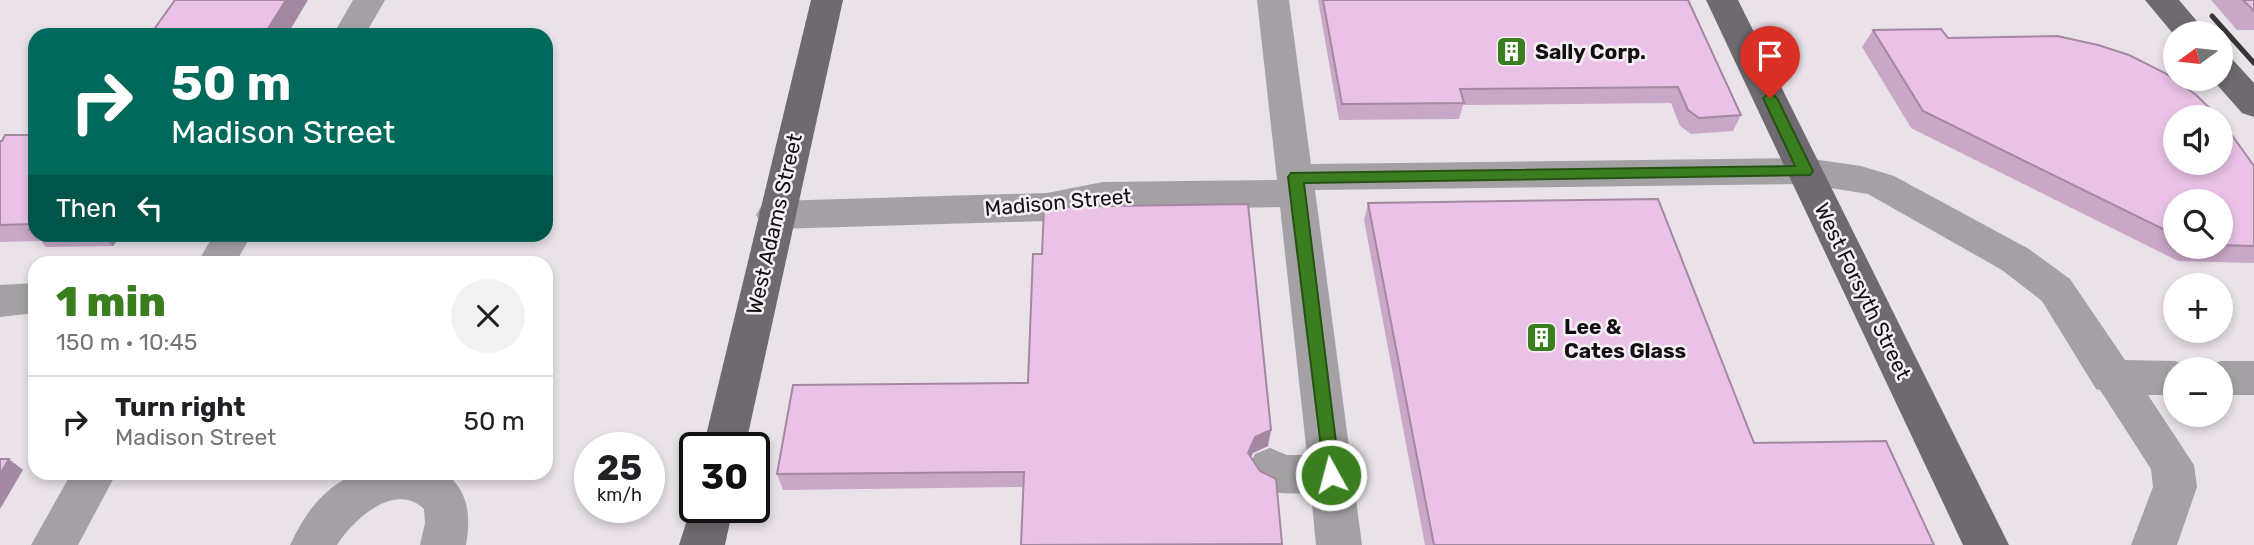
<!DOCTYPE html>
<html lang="en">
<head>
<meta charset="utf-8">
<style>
	body { margin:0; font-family:Rubik,sans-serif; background:#f2f2f2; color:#202124; height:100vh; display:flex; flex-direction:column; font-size:26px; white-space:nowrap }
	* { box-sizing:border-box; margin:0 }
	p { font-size:23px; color:#757577 }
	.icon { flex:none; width:38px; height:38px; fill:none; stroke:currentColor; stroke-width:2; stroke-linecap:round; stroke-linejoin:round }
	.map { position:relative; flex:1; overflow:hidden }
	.sheet { position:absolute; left:28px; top:256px; width:525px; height:224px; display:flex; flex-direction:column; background:#fff; border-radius:21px; box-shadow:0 4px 10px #0003 }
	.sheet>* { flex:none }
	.guide { position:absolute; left:28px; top:28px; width:525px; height:214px; border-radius:21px; box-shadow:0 4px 10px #0003; background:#00695c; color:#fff; overflow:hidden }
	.needle { width:46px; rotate:255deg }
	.controls { position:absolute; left:2163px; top:21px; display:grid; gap:14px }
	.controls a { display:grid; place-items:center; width:70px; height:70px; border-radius:50%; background:#fff; box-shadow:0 4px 10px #0003; font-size:35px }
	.speed { position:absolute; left:574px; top:432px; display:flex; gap:14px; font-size:35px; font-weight:700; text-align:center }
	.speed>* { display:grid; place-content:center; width:91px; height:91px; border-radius:50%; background:#fff; box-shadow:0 4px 10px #0003; line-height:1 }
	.speed small { font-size:18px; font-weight:400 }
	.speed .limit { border:4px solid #111; border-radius:10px; background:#fff; color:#111 }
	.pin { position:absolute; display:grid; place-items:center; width:60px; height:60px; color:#fff; margin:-72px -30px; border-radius:50% 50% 50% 0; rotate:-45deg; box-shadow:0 0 7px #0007 }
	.pin .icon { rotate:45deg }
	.me { position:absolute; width:77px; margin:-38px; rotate:353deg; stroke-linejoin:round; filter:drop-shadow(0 0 5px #0008) }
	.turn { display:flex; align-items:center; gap:24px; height:147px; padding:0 28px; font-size:32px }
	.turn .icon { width:91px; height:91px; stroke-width:2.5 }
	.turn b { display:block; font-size:49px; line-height:60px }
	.then { display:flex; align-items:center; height:66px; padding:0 28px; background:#0003; gap:14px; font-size:26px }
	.round { display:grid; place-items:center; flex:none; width:74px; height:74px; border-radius:37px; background:#f2f2f2 }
	.overview { display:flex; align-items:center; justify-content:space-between; height:119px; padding:0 28px }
	h1 { font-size:42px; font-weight:800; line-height:52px; color:#3b7e1f }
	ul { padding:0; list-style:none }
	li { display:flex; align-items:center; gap:21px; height:91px; padding:0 28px; border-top:2px solid #e0e0e0 }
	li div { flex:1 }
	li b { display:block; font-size:26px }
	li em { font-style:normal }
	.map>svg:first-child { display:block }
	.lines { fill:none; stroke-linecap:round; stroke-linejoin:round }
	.minor { fill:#a4a1a4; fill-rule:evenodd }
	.major { fill:#6f6a6f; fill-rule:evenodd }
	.rail { stroke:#393538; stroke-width:5 }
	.wall { fill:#c9a7c7; fill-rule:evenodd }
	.shaded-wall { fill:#a488a2 }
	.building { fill:#eac2e7; stroke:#a488a2; stroke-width:2 }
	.route { fill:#3b7e1f; stroke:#265214; stroke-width:2 }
	.labels { text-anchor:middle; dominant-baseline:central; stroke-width:5; stroke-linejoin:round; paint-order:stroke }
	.poi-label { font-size:21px; font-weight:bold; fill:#131012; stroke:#f7eff6; text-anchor:start }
	.street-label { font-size:21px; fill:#131012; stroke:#f7eff6 }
</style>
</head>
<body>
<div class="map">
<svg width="2254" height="545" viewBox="0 0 2254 545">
	<rect width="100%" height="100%" fill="#e9e2e9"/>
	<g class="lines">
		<g class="minor">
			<path d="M 353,0 L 385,0 L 365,35 L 333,35 Z"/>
			<path d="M 1257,0 L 1289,0 L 1311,164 L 1805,158 L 1861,166 L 1894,176 L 2029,249 L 2070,279 L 2125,360 L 2175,361 L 2190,366 L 2191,369 L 2175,369 L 2175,395 L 2148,395 L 2194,465 L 2197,487 L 2177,545 L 2131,545 L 2153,487 L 2151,469 L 2100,390 L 2096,389 L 2042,301 L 2002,270 L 1868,194 L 1805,184 L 1315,190 L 1362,545 L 1316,545 L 1311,494 C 1280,493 1263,498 1248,467 L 1255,454 L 1270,448 L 1287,455 L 1307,455 L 1280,207 L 1103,210 L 1047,221 L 775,229 L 762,225 L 756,215 L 762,205 L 775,201 L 1047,193 L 1103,182 L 1277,180 Z"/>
			<path d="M 214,234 L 252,234 L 236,262 L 198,262 Z"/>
			<path d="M 35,283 L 35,313 L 0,317 L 0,285 Z"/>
			<path d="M 2221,361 L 2254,361 L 2254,395 L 2221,395 L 2221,369 L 2205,369 L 2206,366 Z"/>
			<path d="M 72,472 L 117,472 L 78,545 L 31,545 Z"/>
			<path d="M 359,472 L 444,472 C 469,490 471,517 466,545 L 420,545 L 425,523 L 424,509 C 394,481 353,520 337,545 L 290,545 C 306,511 324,487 359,472 Z"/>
		</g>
		<g class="major">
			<path d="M 811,0 L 843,0 L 745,448 L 703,448 Z"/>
			<path d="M 1706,0 L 1738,0 L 2009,545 L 1963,545 Z"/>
			<path d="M 2145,0 L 2179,0 L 2207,33 L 2175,33 L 2175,36 Z"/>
			<path d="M 2221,57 L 2233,60 L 2254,83 L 2254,117 L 2242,113 L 2212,79 L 2221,79 Z"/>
			<path d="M 695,495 L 695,508 L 733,508 L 725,545 L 679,545 Z"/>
		</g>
		<path class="rail" d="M 2212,16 L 2254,63"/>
	</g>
	<g class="wall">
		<path d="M 1318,0 L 1688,0 L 1741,115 L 1733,131 L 1691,134 L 1680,126 L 1671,103 L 1463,105 L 1459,119 L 1339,120 Z"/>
		<path d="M 2211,0 L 2254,0 L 2254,30 L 2237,30 Z"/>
		<path d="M 1873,30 L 1948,38 L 2254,166 L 2254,263 L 2178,261 L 1911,128 L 1862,47 ZM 2175,201 L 2221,201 L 2221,247 L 2175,247 Z"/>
		<path d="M 35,135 L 35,234 L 164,234 L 160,240 L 117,241 L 113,246 L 46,247 L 41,241 L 0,242 L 0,141 Z"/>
		<path d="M 1368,203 L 1754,443 L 1934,545 L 1425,545 L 1364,220 Z"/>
		<path d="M 1268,446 L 1253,453 L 1251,457 L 1260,471 L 1276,479 L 1282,545 L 1021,545 L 1023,487 L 783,490 L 777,474 Z"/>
	</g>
	<g class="shaded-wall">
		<path d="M 286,0 L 308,0 L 287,35 L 264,35 Z"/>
		<path d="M 101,234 L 111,234 L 117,241 L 113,246 Z"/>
		<path d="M 155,234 L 164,234 L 160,240 Z"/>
		<path d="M 1271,430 L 1268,446 L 1253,453 L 1246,468 L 1248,453 L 1255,437 Z"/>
		<path d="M 9,459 L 23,470 L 0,509 L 0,474 Z"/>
	</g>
	<g class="building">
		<path d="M 175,0 L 286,0 L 264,35 L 150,35 Z"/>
		<path d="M 1323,0 L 1688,0 L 1741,115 L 1699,118 L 1688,110 L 1678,87 L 1460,89 L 1464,103 L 1342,104 Z"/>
		<path d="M 2243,0 L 2254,0 L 2254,11 Z"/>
		<path d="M 1941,29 L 1948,38 L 2057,36 L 2098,45 L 2129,55 L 2165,73 L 2195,94 L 2219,117 L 2175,117 L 2175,163 L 2221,163 L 2221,120 L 2254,166 L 2254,246 L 2221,245 L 2221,201 L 2175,201 L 2175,235 L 1923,111 L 1873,30 Z"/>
		<path d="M 5,135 L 35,135 L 35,230 L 29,230 L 32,224 L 0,225 L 0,141 L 2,141 Z"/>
		<path d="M 1658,199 L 1754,443 L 1886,441 L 1934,545 L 1434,545 L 1368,203 Z"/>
		<path d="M 1248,204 L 1271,430 L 1255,437 L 1248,453 L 1260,471 L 1276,479 L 1282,544 L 1021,545 L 1024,472 L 777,474 L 793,385 L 1028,383 L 1033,254 L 1042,254 L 1044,207 Z"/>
		<path d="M 0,459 L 9,459 L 0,474 Z"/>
	</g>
	<path class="route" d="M 1770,93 L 1777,98 L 1813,171 L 1810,175 L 1304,183 L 1340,475 L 1337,480 L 1331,483 L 1325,480 L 1288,177 L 1291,173 L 1795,166 L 1763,98 Z"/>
	<defs>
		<symbol id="building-square" viewBox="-11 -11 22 22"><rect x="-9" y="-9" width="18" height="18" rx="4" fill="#3b7e1f" stroke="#f7eff6"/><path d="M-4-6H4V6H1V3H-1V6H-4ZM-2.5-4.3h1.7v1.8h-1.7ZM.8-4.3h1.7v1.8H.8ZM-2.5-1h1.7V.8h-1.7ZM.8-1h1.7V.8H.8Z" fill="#fff"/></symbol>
	</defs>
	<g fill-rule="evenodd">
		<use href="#building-square" x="1494" y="34" width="35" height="35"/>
		<use href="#building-square" x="1524" y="320" width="35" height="35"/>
	</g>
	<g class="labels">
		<g class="poi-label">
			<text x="1535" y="51">Sally Corp.</text>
			<text x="1564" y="326">Lee &amp;<tspan x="1564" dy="24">Cates Glass</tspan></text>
		</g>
		<g class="street-label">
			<text transform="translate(1058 202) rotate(-5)">Madison Street</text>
			<text transform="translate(774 224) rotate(-77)">West Adams Street</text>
			<text transform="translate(1863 291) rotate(64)">West Forsyth Street</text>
		</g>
	</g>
</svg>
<div class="controls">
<a><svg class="needle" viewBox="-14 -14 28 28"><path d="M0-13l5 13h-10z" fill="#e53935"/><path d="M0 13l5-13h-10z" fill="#757577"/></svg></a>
<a><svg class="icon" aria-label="sound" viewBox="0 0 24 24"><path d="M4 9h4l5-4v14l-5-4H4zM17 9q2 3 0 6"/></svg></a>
<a><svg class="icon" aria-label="search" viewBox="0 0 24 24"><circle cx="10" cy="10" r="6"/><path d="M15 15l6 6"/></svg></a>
<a>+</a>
<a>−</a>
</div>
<div class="speed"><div>25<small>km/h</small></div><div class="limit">30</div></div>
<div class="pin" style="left:1770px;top:98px;background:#d93025"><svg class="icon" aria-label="arrive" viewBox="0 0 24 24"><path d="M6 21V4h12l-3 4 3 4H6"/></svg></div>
<svg class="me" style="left:1331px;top:475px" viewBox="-20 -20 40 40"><circle r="17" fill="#3b7e1f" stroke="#fff" stroke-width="3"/><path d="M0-11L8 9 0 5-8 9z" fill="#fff"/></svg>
<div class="guide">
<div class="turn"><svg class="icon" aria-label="right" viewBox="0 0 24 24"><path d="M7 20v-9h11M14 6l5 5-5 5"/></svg><div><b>50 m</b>Madison Street</div></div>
<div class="then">Then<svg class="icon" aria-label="left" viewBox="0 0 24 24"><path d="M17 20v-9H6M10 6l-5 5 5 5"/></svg></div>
</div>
<section class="sheet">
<div class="overview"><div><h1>1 min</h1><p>150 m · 10:45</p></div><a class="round"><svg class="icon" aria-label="close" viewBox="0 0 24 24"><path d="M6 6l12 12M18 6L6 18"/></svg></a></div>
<ul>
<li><svg class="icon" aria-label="right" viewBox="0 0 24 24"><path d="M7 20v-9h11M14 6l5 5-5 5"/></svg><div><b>Turn right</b><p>Madison Street</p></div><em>50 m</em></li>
</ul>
</section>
</div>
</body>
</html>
